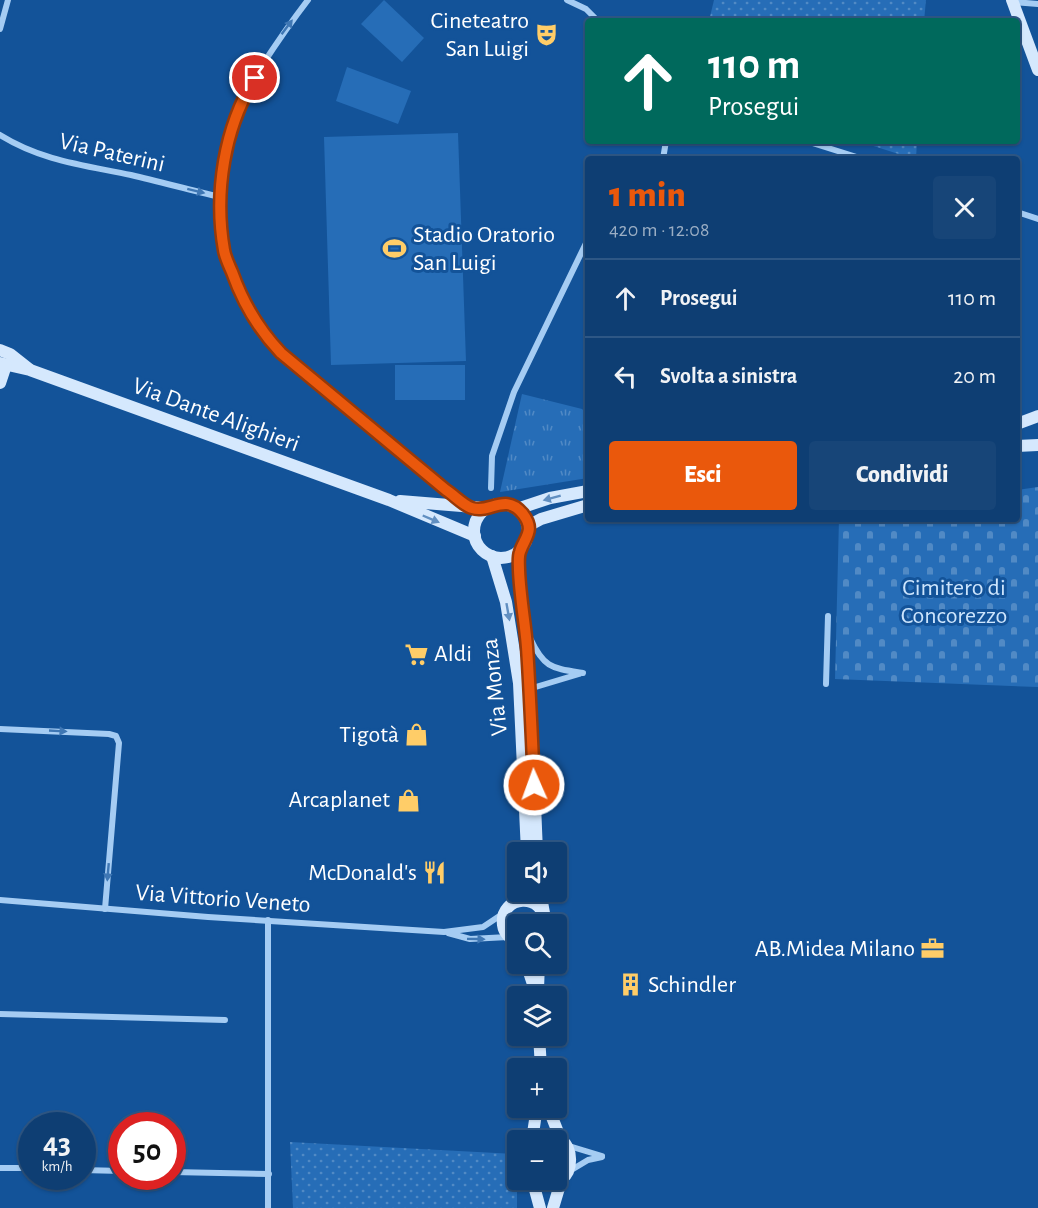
<!DOCTYPE html>
<html lang="it">
<head>
<meta charset="utf-8">
<style>
	body { margin:0; font-family:"Alegreya Sans",sans-serif; background:#174578; color:#f1f3f6; height:100vh; display:flex; flex-direction:column; font-size:22px; white-space:nowrap }
	* { box-sizing:border-box; margin:0 }
	p { font-size:20px; color:#9baec4 }
	.icon { flex:none; width:33px; height:33px; fill:none; stroke:currentColor; stroke-width:2; stroke-linecap:round; stroke-linejoin:round }
	.map { position:relative; flex:1; overflow:hidden }
	.drawer { position:absolute; left:585px; top:156px; width:435px; height:366px; display:flex; flex-direction:column; background:#0e3e73; border-radius:6px; box-shadow:0 2px 4px #0004,0 0 0 2px #2e5785 }
	.drawer>* { flex:none }
	.guide { position:absolute; left:585px; top:18px; width:435px; height:126px; border-radius:6px; box-shadow:0 2px 4px #0004,0 0 0 2px #2e5785; background:#00695c; color:#fff; overflow:hidden }
	.buttons { position:absolute; left:507px; top:842px; display:grid; gap:12px }
	.buttons a { display:grid; place-items:center; width:60px; height:60px; border-radius:6px; background:#0e3e73; box-shadow:0 2px 4px #0004,0 0 0 2px #2e5785; font-size:30px }
	.speed { position:absolute; left:18px; top:1112px; display:flex; gap:12px; font-size:30px; font-weight:700; text-align:center }
	.speed>* { display:grid; place-content:center; width:78px; height:78px; border-radius:50%; background:#0e3e73; box-shadow:0 2px 4px #0004,0 0 0 2px #2e5785; line-height:1 }
	.speed small { font-size:15px; font-weight:400 }
	.speed .limit { border:9px solid #d22; background:#fff; color:#111 }
	.pin { position:absolute; display:grid; place-items:center; width:51px; height:51px; color:#fff; margin:-26px; border:3px solid #fff; border-radius:50%; box-shadow:0 2px 6px #0007 }
	.me { position:absolute; width:66px; margin:-33px; rotate:358deg; stroke-linejoin:round; filter:drop-shadow(0 0 4px #0008) }
	.turn { display:flex; align-items:center; gap:21px; height:126px; padding:0 24px; font-size:27px }
	.turn .icon { width:78px; height:78px; stroke-width:2.5 }
	.turn b { display:block; font-size:42px; line-height:51px }
	.round { display:grid; place-items:center; flex:none; width:63px; height:63px; border-radius:6px; background:#174578 }
	.summary { display:flex; align-items:center; justify-content:space-between; height:102px; padding:0 24px }
	h1 { font-size:36px; font-weight:800; line-height:45px; color:#ea580c }
	.button { display:flex; gap:12px; margin-top:auto; padding:12px 24px }
	.button a { flex:1; height:69px; border-radius:6px; background:#ea580c; color:#fff; font-size:24px; font-weight:800; line-height:69px; text-align:center }
	.button a+a { background:#174578; color:#f1f3f6 }
	ul { padding:0; list-style:none }
	li { display:flex; align-items:center; gap:18px; height:78px; padding:0 24px; border-top:2px solid #2e5785 }
	li div { flex:1 }
	li b { display:block; font-size:22px }
	li em { font-style:normal }
	.map>svg:first-child { display:block }
	.grass { fill:url(#grass-tufts) }
	.cemetery { fill:url(#cemetery-stones) }
	.park { fill:url(#park-dots) }
	.pitch { fill:#266db7 }
	.lines { fill:none; stroke-linecap:round; stroke-linejoin:round }
	.street { stroke:#a5ccf3; stroke-width:6 }
	.secondary { stroke:#d5e8fd; stroke-width:12 }
	.oneway { fill:#3f77b4 }
	.oneway2 { fill:#618fc1 }
	.route-casing { stroke:#983908; stroke-width:15 }
	.route { stroke:#ea580c; stroke-width:10 }
	.labels { text-anchor:middle; dominant-baseline:central; stroke-width:6; stroke-linejoin:round; paint-order:stroke }
	.poi-label { font-size:24px; fill:#fff; stroke:#135399; text-anchor:end }
	.street-label { font-size:24px; fill:#fff; stroke:#135399 }
	.park-label { font-size:24px; fill:#cde5fd; stroke:#135399 }
</style>
</head>
<body>
<div class="map">
<svg width="1038" height="1208" viewBox="0 0 1038 1208">
	<defs>
		<pattern id="grass-tufts" width="24" height="20" patternUnits="userSpaceOnUse" patternTransform="scale(1.5)"><rect width="24" height="20" fill="#266db7"/><path d="M3 7l-1-3M5 7V3M7 7l1-3M15 17l-1-3M17 17v-4M19 17l1-3" fill="none" stroke="#518ac5"/></pattern>
		<pattern id="cemetery-stones" width="16" height="16" patternUnits="userSpaceOnUse" patternTransform="scale(1.5)"><rect width="16" height="16" fill="#266db7"/><path d="M2 7V4a2 2 0 0 1 4 0v3zM10 15v-3a2 2 0 0 1 4 0v3z" fill="#518ac5"/></pattern>
		<pattern id="park-dots" width="8" height="8" patternUnits="userSpaceOnUse" patternTransform="scale(1.5)"><rect width="8" height="8" fill="#266db7"/><path d="M2 2h.1M6 6h.1" fill="none" stroke="#518ac5" stroke-width="1.8" stroke-linecap="round"/></pattern>
	</defs>
	<rect width="100%" height="100%" fill="#135399"/>
	<path class="grass" d="M 522,394 L 582,409 L 588,415 L 588,478 L 500,492 Z"/>
	<path class="cemetery" d="M 1038,487 L 1038,687 L 835,679 L 839,519 L 1017,519 L 1017,490 Z"/>
	<g class="park">
		<path d="M 714,0 L 926,0 L 924,21 L 709,21 Z"/>
		<path d="M 858,141 L 917,141 L 916,159 L 914,159 Z"/>
		<path d="M 290,1142 L 517,1154 L 517,1208 L 293,1208 Z"/>
	</g>
	<g class="pitch">
		<path d="M 384,0 L 424,38 L 402,62 L 361,24 Z"/>
		<path d="M 347,67 L 411,91 L 398,124 L 336,101 Z"/>
		<path d="M 458,133 L 466,361 L 331,365 L 324,137 Z"/>
		<rect x="395" y="365" width="70" height="35"/>
	</g>
	<g class="lines">
		<g class="street">
			<path d="M 308,0 C 291,22 276,44 261,67 C 256,76 249,85 245,94 C 205,182 212,283 281,353 L 446,490 L 467,504"/>
			<path d="M 567,0 L 586,9 L 598,21"/>
			<path d="M 1014,2 L 1038,4"/>
			<path d="M 0,29 L 8,0"/>
			<path d="M 0,135 C 42,161 83,165 131,175 C 161,182 190,190 220,197"/>
			<path d="M 806,141 L 863,159"/>
			<path d="M 663,159 L 666,141"/>
			<path d="M 1017,212 L 1038,219"/>
			<path d="M 491,488 L 492,456 L 514,392 L 588,239"/>
			<path d="M 530,638 C 544,668 551,668 583,673"/>
			<path d="M 826,684 L 828,616"/>
			<path d="M 529,689 L 579,674"/>
			<path d="M 0,729 L 109,734 L 116,736 L 119,743 L 105,909"/>
			<path d="M 0,900 L 208,917 L 444,932 L 483,927 L 504,913"/>
			<path d="M 268,920 L 268,1208"/>
			<path d="M 448,933 L 470,939 L 508,937"/>
			<path d="M 0,1014 L 225,1020"/>
			<path d="M 569,1146 L 602,1156"/>
			<path d="M 0,1168 L 32,1168"/>
			<path d="M 82,1170 L 122,1171"/>
			<path d="M 172,1172 L 269,1174"/>
			<path d="M 568,1172 L 588,1160 L 602,1157"/>
		</g>
		<g class="secondary">
			<path d="M 1012,0 L 1038,70"/>
			<path d="M 0,350 L 10,354 L 29,369"/>
			<path d="M 0,363 L 30,370 L 389,500 L 475,536"/>
			<path d="M 0,383 L 6,365"/>
			<path d="M 1017,424 L 1038,416"/>
			<path d="M 1017,446 L 1038,445"/>
			<path d="M 400,501 L 486,508"/>
			<circle cx="501" cy="531" r="27"/>
			<path d="M 517,509 L 550,498 L 588,491"/>
			<path d="M 528,526 L 541,519 L 588,505"/>
			<path d="M 520,550 C 517,582 524,614 527,646 C 532,715 534,783 537,852"/>
			<path d="M 492,556 L 506,602 L 519,683 L 527,852"/>
			<path d="M 540,891 L 544,913"/>
			<path d="M 518,942 C 510,939 504,933 503,925 C 499,895 545,891 545,924"/>
			<path d="M 526,963 L 537,996"/>
			<path d="M 538,989 L 539,963"/>
			<path d="M 539,1035 L 541,1068"/>
			<path d="M 548,1107 L 561,1140"/>
			<path d="M 532,1140 L 537,1107"/>
			<path d="M 532,1179 L 540,1208"/>
			<path d="M 536,1179 C 582,1201 581,1118 536,1140"/>
			<path d="M 553,1208 L 562,1178"/>
		</g>
	</g>
	<defs><path id="oneway-solid" d="M-6-.8H1V-3.2L6.5 0L1 3.2V.8H-6Z" transform="scale(1.5)"/></defs>
	<g class="oneway">
		<use href="#oneway-solid" transform="translate(287 27) rotate(-53)"/>
		<use href="#oneway-solid" transform="translate(196 191) rotate(14)"/>
		<use href="#oneway-solid" transform="translate(58 731) rotate(3)"/>
		<use href="#oneway-solid" transform="translate(108 872) rotate(95)"/>
		<use href="#oneway-solid" transform="translate(476 939) rotate(1)"/>
	</g>
	<g class="oneway2">
		<use href="#oneway-solid" transform="translate(552 498) rotate(165)"/>
		<use href="#oneway-solid" transform="translate(431 519) rotate(23)"/>
		<use href="#oneway-solid" transform="translate(508 612) rotate(80)"/>
	</g>
	<g class="lines">
		<defs>
			<path id="route" d="M 255,78 C 224,128 214,193 224,250 C 225,257 229,265 232,272 C 243,303 258,329 281,353 L 446,490 C 454,495 464,506 472,508 C 490,514 505,492 523,514 C 536,531 524,538 520,552 C 518,557 519,565 519,570 C 520,596 525,622 527,647 C 530,693 532,739 534,785"/>
		</defs>
		<use href="#route" class="route-casing"/>
		<use href="#route" class="route"/>
	</g>
	<defs>
		<symbol id="theatre-bare" viewBox="-9 -9 18 18"><path d="M-5-5.5Q0-4 5-5.5V0Q5 5 0 6Q-5 5-5 0ZM-3.3-2.5H-1v1.5H-3.3ZM1-2.5H3.3v1.5H1ZM-2.8 1Q0 5.5 2.8 1Z" fill="#ffcd68" stroke="#135399" stroke-width="2.5" paint-order="stroke"/></symbol>
		<symbol id="stadium-bare" viewBox="-9 -9 18 18"><path d="M0-5a6.5 5 0 1 0 0 10a6.5 5 0 1 0 0-10ZM-3.5-1.8h7v3.6h-7Z" fill="#ffcd68" stroke="#135399" stroke-width="2.5" paint-order="stroke"/></symbol>
		<symbol id="supermarket-bare" viewBox="-9 -9 18 18"><path d="M-6-5.5h2.5l.6 2H6L4.5 2H-2.5L-4.4-4H-6ZM-1.5 3.2a1.3 1.3 0 1 0 .1 0ZM3 3.2a1.3 1.3 0 1 0 .1 0Z" fill="#ffcd68" stroke="#135399" stroke-width="2.5" paint-order="stroke"/></symbol>
		<symbol id="shop-bare" viewBox="-9 -9 18 18"><path d="M-5-2.5h2.3a2.7 3.5 0 0 1 5.4 0H5L5.5 6h-11ZM-1.5-2.5h3a1.5 2.3 0 0 0-3 0Z" fill="#ffcd68" stroke="#135399" stroke-width="2.5" paint-order="stroke"/></symbol>
		<symbol id="restaurant-bare" viewBox="-9 -9 18 18"><path d="M-5-6h1v4h1v-4h1v4h1v-4h1v5L-1.5 .5V6h-2V.5L-5-1ZM5-6V6H3V1.5H1.5Q1.5-4 5-6Z" fill="#ffcd68" stroke="#135399" stroke-width="2.5" paint-order="stroke"/></symbol>
		<symbol id="office-bare" viewBox="-9 -9 18 18"><path d="M-6-3h4V-5.5h4V-3h4V5H-6ZM-1-4.5V-3h2v-1.5ZM-6 0V1H6V0Z" fill="#ffcd68" stroke="#135399" stroke-width="2.5" paint-order="stroke"/></symbol>
		<symbol id="building-bare" viewBox="-9 -9 18 18"><path d="M-4-6H4V6H1V3H-1V6H-4ZM-2.5-4.3h1.7v1.8h-1.7ZM.8-4.3h1.7v1.8H.8ZM-2.5-1h1.7V.8h-1.7ZM.8-1h1.7V.8H.8Z" fill="#ffcd68" stroke="#135399" stroke-width="2.5" paint-order="stroke"/></symbol>
	</defs>
	<g fill-rule="evenodd">
		<use href="#theatre-bare" x="530" y="18" width="33" height="33"/>
		<use href="#stadium-bare" x="378" y="232" width="33" height="33"/>
		<use href="#supermarket-bare" x="400" y="638" width="33" height="33"/>
		<use href="#shop-bare" x="400" y="718" width="33" height="33"/>
		<use href="#shop-bare" x="392" y="784" width="33" height="33"/>
		<use href="#restaurant-bare" x="418" y="856" width="33" height="33"/>
		<use href="#office-bare" x="916" y="932" width="33" height="33"/>
		<use href="#building-bare" x="614" y="968" width="33" height="33"/>
	</g>
	<g class="labels">
		<g class="poi-label">
			<text x="529" y="21">Cineteatro<tspan x="529" dy="28">San Luigi</tspan></text>
			<text x="413" y="235" text-anchor="start">Stadio Oratorio<tspan x="413" dy="28">San Luigi</tspan></text>
			<text x="434" y="654" text-anchor="start">Aldi</text>
			<text x="399" y="735">Tigotà</text>
			<text x="390" y="800">Arcaplanet</text>
			<text x="417" y="873">McDonald's</text>
			<text x="915" y="949">AB.Midea Milano</text>
			<text x="648" y="985" text-anchor="start">Schindler</text>
		</g>
		<g class="street-label">
			<text transform="translate(112 153) rotate(13)">Via Paterini</text>
			<text transform="translate(216 415) rotate(20)">Via Dante Alighieri</text>
			<text transform="translate(495 687) rotate(-96)">Via Monza</text>
			<text transform="translate(223 899) rotate(4)">Via Vittorio Veneto</text>
		</g>
		<g class="park-label">
			<text x="954" y="588">Cimitero di<tspan x="954" dy="28">Concorezzo</tspan></text>
		</g>
	</g>
</svg>
<div class="buttons">
<a><svg class="icon" aria-label="sound" viewBox="0 0 24 24"><path d="M4 9h4l5-4v14l-5-4H4zM17 9q2 3 0 6"/></svg></a>
<a><svg class="icon" aria-label="search" viewBox="0 0 24 24"><circle cx="10" cy="10" r="6"/><path d="M15 15l6 6"/></svg></a>
<a><svg class="icon" aria-label="layers" viewBox="0 0 24 24"><path d="M12 4l9 5-9 5-9-5zM3 14l9 5 9-5"/></svg></a>
<a>+</a>
<a>−</a>
</div>
<div class="speed"><div>43<small>km/h</small></div><div class="limit">50</div></div>
<div class="pin" style="left:255px;top:78px;background:#d93025"><svg class="icon" aria-label="arrive" viewBox="0 0 24 24"><path d="M6 21V4h12l-3 4 3 4H6"/></svg></div>
<svg class="me" style="left:534px;top:785px" viewBox="-20 -20 40 40"><circle r="17" fill="#ea580c" stroke="#fff" stroke-width="3"/><path d="M0-11L8 9 0 5-8 9z" fill="#fff"/></svg>
<div class="guide">
<div class="turn"><svg class="icon" aria-label="ahead" viewBox="0 0 24 24"><path d="M12 20V5M6 11l6-6 6 6"/></svg><div><b>110 m</b>Prosegui</div></div>
</div>
<section class="drawer">
<div class="summary"><div><h1>1 min</h1><p>420 m · 12:08</p></div><a class="round"><svg class="icon" aria-label="close" viewBox="0 0 24 24"><path d="M6 6l12 12M18 6L6 18"/></svg></a></div>
<ul>
<li><svg class="icon" aria-label="ahead" viewBox="0 0 24 24"><path d="M12 20V5M6 11l6-6 6 6"/></svg><div><b>Prosegui</b></div><em>110 m</em></li>
<li><svg class="icon" aria-label="left" viewBox="0 0 24 24"><path d="M17 20v-9H6M10 6l-5 5 5 5"/></svg><div><b>Svolta a sinistra</b></div><em>20 m</em></li>
</ul>
<div class="button"><a>Esci</a><a>Condividi</a></div>
</section>
</div>
</body>
</html>
